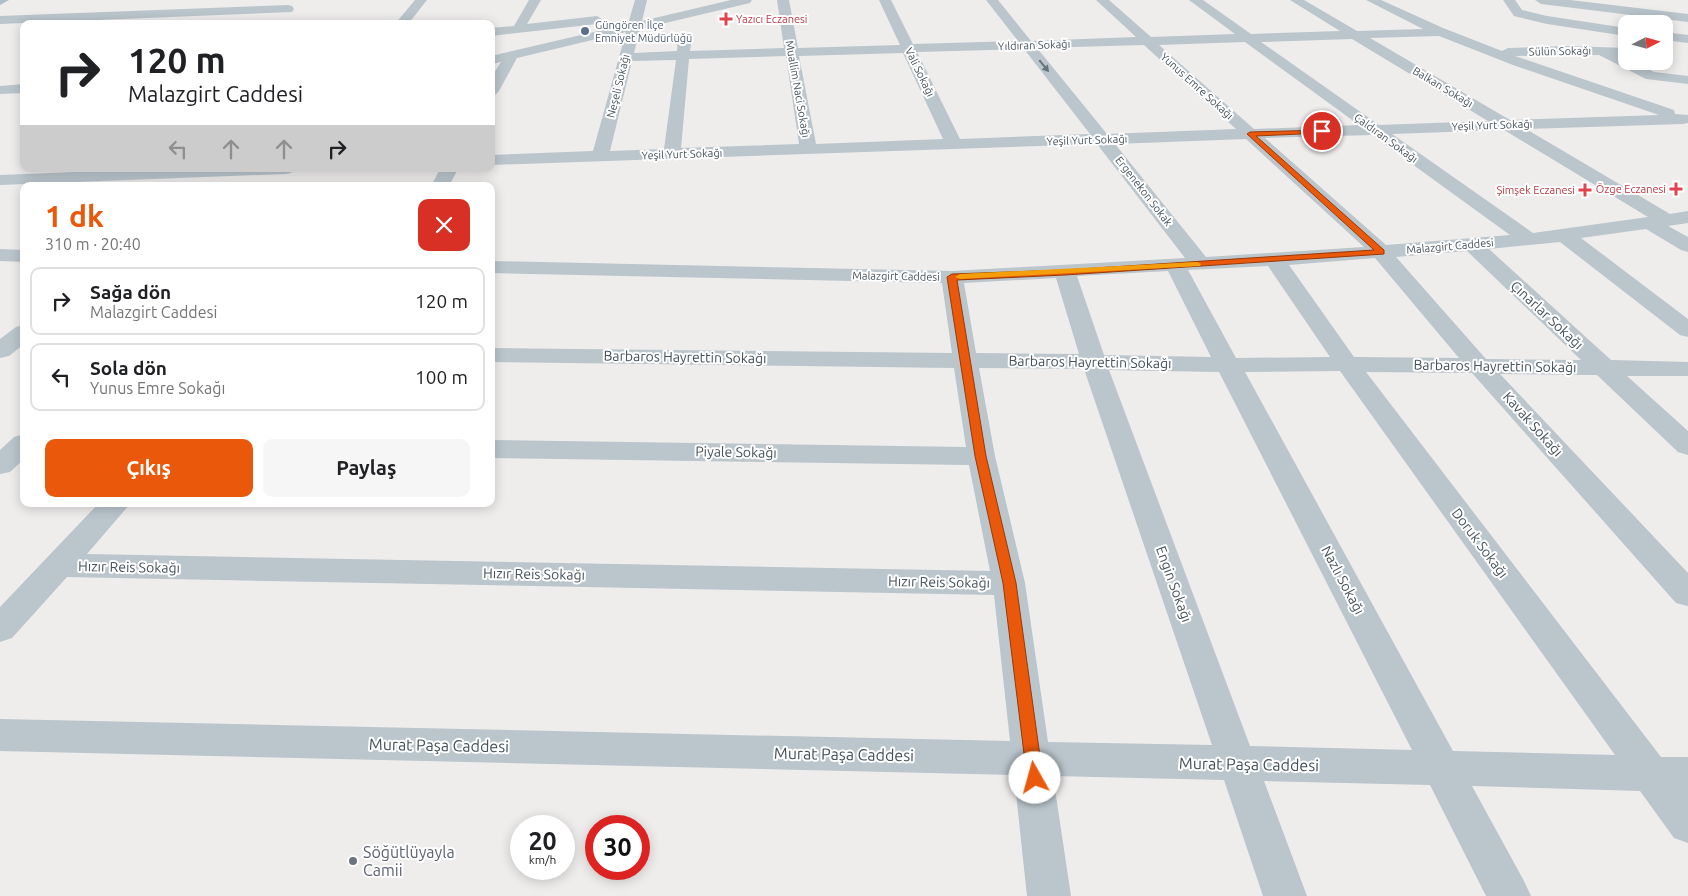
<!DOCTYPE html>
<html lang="tr">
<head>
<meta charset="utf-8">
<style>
	body { margin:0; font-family:Ubuntu,sans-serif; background:#f6f6f6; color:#202124; height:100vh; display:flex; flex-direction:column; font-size:19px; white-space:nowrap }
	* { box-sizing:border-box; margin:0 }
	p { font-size:16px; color:#757577 }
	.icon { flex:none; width:28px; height:28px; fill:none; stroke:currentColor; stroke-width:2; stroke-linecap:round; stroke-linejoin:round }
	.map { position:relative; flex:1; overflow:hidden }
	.sheet { position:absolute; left:20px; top:182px; width:475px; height:325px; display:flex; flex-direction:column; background:#fff; border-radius:10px; box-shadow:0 2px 12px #0003 }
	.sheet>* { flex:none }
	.hud { position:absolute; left:20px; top:20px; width:475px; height:152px; border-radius:10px; box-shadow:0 2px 12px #0003; background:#fff; color:#202124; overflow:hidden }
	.needle { width:32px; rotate:84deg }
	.fabs { position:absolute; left:1618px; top:15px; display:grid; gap:10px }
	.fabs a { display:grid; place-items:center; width:55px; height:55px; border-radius:10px; background:#fff; box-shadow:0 2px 12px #0003; font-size:25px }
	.speed { position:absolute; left:510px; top:815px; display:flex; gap:10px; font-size:25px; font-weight:700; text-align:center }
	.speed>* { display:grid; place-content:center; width:65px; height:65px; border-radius:50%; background:#fff; box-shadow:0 2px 12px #0003; line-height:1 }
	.speed small { font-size:12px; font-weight:400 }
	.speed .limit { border:8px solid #d22; background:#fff; color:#111 }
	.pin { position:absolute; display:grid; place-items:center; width:42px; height:42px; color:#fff; margin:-21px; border:2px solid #fff; border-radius:50%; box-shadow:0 1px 5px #0007 }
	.me { position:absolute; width:55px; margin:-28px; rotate:353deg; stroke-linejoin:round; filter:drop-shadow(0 0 4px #0008) }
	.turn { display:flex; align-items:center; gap:18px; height:105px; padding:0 25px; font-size:22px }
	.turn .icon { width:65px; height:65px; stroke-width:2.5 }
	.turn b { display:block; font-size:35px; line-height:42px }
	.lanes { display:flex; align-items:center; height:48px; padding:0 25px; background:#0003; justify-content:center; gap:25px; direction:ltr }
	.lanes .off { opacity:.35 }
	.round { display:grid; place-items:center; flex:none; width:52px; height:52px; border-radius:10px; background:#f6f6f6 }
	.overview { display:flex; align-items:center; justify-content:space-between; height:85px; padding:0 25px }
	h1 { font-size:30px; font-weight:600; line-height:38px; color:#ea580c }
	.action { display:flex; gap:10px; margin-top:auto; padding:10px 25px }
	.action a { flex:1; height:58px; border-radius:10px; background:#ea580c; color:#fff; font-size:20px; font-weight:600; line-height:58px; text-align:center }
	.action a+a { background:#f6f6f6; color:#202124 }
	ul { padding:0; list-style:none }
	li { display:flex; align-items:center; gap:15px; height:68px; margin:0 10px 8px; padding:0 15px; border:2px solid #e0e0e0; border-radius:10px }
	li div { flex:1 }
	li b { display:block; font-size:19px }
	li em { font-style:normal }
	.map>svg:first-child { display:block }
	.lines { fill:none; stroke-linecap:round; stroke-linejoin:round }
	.minor { fill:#bac5cc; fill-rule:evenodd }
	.major { fill:#abbecc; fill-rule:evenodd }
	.oneway { fill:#67747c }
	.route { fill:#ea580c; stroke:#983908 }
	.slow { fill:#f59e0b }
	.health-dot { fill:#e0444e; stroke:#fff; stroke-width:2 }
	.service-dot { fill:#5c6f8a; stroke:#fff; stroke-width:2 }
	.worship-dot { fill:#6b7280; stroke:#fff; stroke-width:2 }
	.labels { text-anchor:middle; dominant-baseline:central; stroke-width:4; stroke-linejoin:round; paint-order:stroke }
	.far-health-label { font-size:11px; fill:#be3a42; stroke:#fff; text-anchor:end }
	.far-service-label { font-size:11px; fill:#4e5e75; stroke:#fff; text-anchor:start }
	.far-street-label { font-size:11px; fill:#445159; stroke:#fff }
	.street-label { font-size:14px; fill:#445159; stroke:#fff }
	.near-street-label { font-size:16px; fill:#445159; stroke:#fff }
	.near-worship-label { font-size:16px; fill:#5b616d; stroke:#fff; text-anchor:start }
</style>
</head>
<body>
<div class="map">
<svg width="1688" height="896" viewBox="0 0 1688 896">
	<rect width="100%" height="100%" fill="#efecec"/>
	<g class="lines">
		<g class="minor">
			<path d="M 415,0 L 427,0 L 408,24 L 395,24 Z"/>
			<path d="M 529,0 L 541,0 L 527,24 L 597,16 L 603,20 L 597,24 L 491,36 L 491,28 L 514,26 Z"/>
			<path d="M 635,0 L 647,0 L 642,21 L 731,0 L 752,0 L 750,3 L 640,29 L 634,53 L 677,51 L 678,37 L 685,33 L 692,37 L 690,51 L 784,48 L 777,0 L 789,0 L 798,48 L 900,45 L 879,0 L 891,0 L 913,44 L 1018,41 L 986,0 L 998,0 L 1031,41 L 1136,37 L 1096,0 L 1109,0 L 1151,37 L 1235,34 L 1189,0 L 1203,0 L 1251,34 L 1340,31 L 1290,0 L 1304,0 L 1357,31 L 1423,29 L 1366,0 L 1381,0 L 1443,28 L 1502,51 L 1508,48 L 1567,46 L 1626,48 L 1626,56 L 1622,56 L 1626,58 L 1626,61 L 1632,61 L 1654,72 L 1688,76 L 1688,84 L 1646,79 L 1599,55 L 1515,56 L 1674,110 L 1675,114 L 1688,115 L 1688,123 L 1683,124 L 1526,129 L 1670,214 L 1688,211 L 1688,223 L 1668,226 L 1688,237 L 1688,252 L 1681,250 L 1646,229 L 1581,238 L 1688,319 L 1688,337 L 1680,335 L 1560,242 L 1489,249 L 1611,360 L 1688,362 L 1688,376 L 1627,376 L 1688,431 L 1688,455 L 1678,452 L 1597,375 L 1500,374 L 1688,573 L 1688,606 L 1676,603 L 1472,373 L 1366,372 L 1661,757 L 1688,757 L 1688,843 L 1674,838 L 1640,791 L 1472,786 L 1524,881 L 1531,896 L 1486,896 L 1430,785 L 1264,781 L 1307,896 L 1263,896 L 1224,780 L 1053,776 L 1071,896 L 1027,896 L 1014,775 L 0,751 L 0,719 L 1010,741 L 994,595 L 67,577 L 12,638 L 0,642 L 0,607 L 98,504 L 130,504 L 87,554 L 990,571 L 969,465 L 491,458 L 491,440 L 966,447 L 954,368 L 491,362 L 491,348 L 952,353 L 942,283 L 491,273 L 491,261 L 952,271 L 1185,258 L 1097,144 L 491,165 L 491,155 L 593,151 L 626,32 L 517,58 L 499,91 L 496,94 L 491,95 L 491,78 L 501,62 L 491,64 L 491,56 L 628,24 ZM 1439,36 L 1513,65 L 1659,115 L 1510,120 L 1370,38 ZM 1352,39 L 1488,121 L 1379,125 L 1261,42 ZM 1245,42 L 1359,125 L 1254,129 L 1159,45 ZM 1144,45 L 1236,129 L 1107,134 L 1037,48 ZM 1024,49 L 1090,134 L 960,139 L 917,52 ZM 903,53 L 943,139 L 816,144 L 799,56 ZM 786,56 L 799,144 L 681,148 L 689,59 ZM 676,60 L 664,149 L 610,151 L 632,61 ZM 1504,130 L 1648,217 L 1533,233 L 1392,134 ZM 1372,135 L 1510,235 L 1386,245 L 1265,138 ZM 1246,139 L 1364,247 L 1206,257 L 1115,144 ZM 1467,251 L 1581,360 L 1486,359 L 1396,257 ZM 1375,258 L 1459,358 L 1354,357 L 1289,265 ZM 1268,266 L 1330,357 L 1236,358 L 1188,270 ZM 1168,271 L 1211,357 L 1104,355 L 1077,276 ZM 1056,278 L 1079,354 L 976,353 L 964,283 ZM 979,368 L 1084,369 L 1212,745 L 1048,742 L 1025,583 L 995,456 ZM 1109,370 L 1219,372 L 1412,750 L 1250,746 ZM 1340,371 L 1615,755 L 1453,751 L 1245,372 Z"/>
			<path d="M 1503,0 L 1515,0 L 1522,10 L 1547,16 L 1626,28 L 1626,36 L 1547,24 L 1514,16 Z"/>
			<path d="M 1535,0 L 1570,0 L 1688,14 L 1688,22 L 1541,4 Z"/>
			<path d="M 288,5 L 292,6 L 294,9 L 292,12 L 0,24 L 0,16 Z"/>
			<path d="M 1664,32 L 1688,35 L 1688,43 L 1664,40 Z"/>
			<path d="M 24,84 L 24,93 L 0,94 L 0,86 Z"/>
			<path d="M 152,169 L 294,169 L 291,173 L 285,174 L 0,185 L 0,175 Z"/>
			<path d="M 440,169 L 458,169 L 449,186 L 431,186 Z"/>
			<path d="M 0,249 L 24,250 L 24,262 L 0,261 Z"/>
			<path d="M 24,325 L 24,344 L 9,356 L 0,358 L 0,339 L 16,327 Z"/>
			<path d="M 24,434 L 24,459 L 10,472 L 0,474 L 0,450 L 14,437 Z"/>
		</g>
		<path class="major" d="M 0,0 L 9,0 L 0,5 Z"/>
	</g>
	<defs><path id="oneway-solid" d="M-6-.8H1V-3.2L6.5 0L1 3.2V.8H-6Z" transform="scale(1.25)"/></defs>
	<use class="oneway" href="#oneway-solid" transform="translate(1044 66) rotate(51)"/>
	<path class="route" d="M 1324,130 L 1324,133 L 1322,133 L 1256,136 L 1384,250 L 1384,254 L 1065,275 L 957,280 L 986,456 L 1016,583 L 1043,778 L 1041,784 L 1035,786 L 1030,784 L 1027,778 L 1003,583 L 975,456 L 947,277 L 952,274 L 1065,270 L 1374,250 L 1247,134 L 1250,132 Z"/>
	<path class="slow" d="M 1197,262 L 1201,264 L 1200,266 L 960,279 L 955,277 L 960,274 Z"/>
	<g class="health-dot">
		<path d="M723.5 11.5h5v5h5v5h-5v5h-5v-5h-5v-5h5z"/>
		<path d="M1673.5 181.5h5v5h5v5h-5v5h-5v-5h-5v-5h5z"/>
		<path d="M1582.5 182.5h5v5h5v5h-5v5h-5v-5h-5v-5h5z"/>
	</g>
	<circle class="service-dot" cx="585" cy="31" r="5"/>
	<circle class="worship-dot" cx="353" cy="861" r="5"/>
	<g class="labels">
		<g class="far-health-label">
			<text x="736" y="19" text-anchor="start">Yazıcı Eczanesi</text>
			<text x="1666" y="189">Özge Eczanesi</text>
			<text x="1575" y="190">Şimşek Eczanesi</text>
		</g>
		<g class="far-service-label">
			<text x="595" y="25">Güngören İlçe<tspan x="595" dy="13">Emniyet Müdürlüğü</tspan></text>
		</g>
		<g class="far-street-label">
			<text transform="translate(1034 45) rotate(-2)">Yıldıran Sokağı</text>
			<text transform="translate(1560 51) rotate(-1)">Sülün Sokağı</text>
			<text transform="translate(920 72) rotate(64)">Vali Sokağı</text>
			<text transform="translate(618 86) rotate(-76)">Neşeli Sokağı</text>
			<text transform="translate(1197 86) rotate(42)">Yunus Emre Sokağı</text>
			<text transform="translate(1443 87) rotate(31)">Balkan Sokağı</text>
			<text transform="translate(798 89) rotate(80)">Muallim Naci Sokağı</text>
			<text transform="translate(1492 125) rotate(-2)">Yeşil Yurt Sokağı</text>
			<text transform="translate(1386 138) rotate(36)">Çaldıran Sokağı</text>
			<text transform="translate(1087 140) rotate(-2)">Yeşil Yurt Sokağı</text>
			<text transform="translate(682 154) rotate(-2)">Yeşil Yurt Sokağı</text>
			<text transform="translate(1144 191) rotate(52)">Ergenekon Sokak</text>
			<text transform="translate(1450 246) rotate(-5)">Malazgirt Caddesi</text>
			<text transform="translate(896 276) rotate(1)">Malazgirt Caddesi</text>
		</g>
		<g class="street-label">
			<text transform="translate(1547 315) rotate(43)">Çınarlar Sokağı</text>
			<text transform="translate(685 357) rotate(1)">Barbaros Hayrettin Sokağı</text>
			<text transform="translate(1090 362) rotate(1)">Barbaros Hayrettin Sokağı</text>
			<text transform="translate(1495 366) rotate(1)">Barbaros Hayrettin Sokağı</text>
			<text transform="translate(1533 424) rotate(48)">Kavak Sokağı</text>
			<text transform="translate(736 452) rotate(1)">Piyale Sokağı</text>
			<text transform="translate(1480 543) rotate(53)">Doruk Sokağı</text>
			<text transform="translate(129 567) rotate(1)">Hızır Reis Sokağı</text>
			<text transform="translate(534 574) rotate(1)">Hızır Reis Sokağı</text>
			<text transform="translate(1343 580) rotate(62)">Nazlı Sokağı</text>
			<text transform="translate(939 582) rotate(1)">Hızır Reis Sokağı</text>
			<text transform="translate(1174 584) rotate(70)">Engin Sokağı</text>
		</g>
		<g class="near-street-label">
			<text transform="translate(439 745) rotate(1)">Murat Paşa Caddesi</text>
			<text transform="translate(844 754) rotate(1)">Murat Paşa Caddesi</text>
			<text transform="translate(1249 764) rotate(1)">Murat Paşa Caddesi</text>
		</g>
		<g class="near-worship-label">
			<text x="363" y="852">Söğütlüyayla<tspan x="363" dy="18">Camii</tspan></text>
		</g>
	</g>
</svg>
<div class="fabs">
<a><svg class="needle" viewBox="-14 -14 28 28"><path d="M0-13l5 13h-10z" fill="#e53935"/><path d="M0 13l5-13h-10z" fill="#757577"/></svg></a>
</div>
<div class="speed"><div>20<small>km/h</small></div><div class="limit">30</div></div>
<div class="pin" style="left:1322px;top:131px;background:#d93025"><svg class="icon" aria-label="arrive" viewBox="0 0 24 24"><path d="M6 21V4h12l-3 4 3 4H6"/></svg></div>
<svg class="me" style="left:1035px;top:778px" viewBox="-20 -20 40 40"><circle r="19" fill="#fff"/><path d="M0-13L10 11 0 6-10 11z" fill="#ea580c"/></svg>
<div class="hud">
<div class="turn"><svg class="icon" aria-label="right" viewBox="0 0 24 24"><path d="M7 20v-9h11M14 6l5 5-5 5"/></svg><div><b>120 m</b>Malazgirt Caddesi</div></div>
<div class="lanes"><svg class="icon off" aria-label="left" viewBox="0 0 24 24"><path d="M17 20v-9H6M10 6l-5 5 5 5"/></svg><svg class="icon off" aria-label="ahead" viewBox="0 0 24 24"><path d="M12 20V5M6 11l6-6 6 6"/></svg><svg class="icon off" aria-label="ahead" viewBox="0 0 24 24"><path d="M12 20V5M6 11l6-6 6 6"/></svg><svg class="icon" aria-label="right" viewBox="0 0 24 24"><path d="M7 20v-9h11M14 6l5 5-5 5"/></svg></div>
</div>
<section class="sheet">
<div class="overview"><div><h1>1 dk</h1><p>310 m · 20:40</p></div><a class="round" style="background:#d93025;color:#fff"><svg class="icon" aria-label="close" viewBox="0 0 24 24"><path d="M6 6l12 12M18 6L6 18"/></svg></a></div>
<ul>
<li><svg class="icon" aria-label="right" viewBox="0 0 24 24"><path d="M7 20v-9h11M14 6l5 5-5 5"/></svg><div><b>Sağa dön</b><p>Malazgirt Caddesi</p></div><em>120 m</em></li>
<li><svg class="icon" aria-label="left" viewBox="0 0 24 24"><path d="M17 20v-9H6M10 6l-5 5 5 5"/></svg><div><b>Sola dön</b><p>Yunus Emre Sokağı</p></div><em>100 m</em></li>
</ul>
<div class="action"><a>Çıkış</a><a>Paylaş</a></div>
</section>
</div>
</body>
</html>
